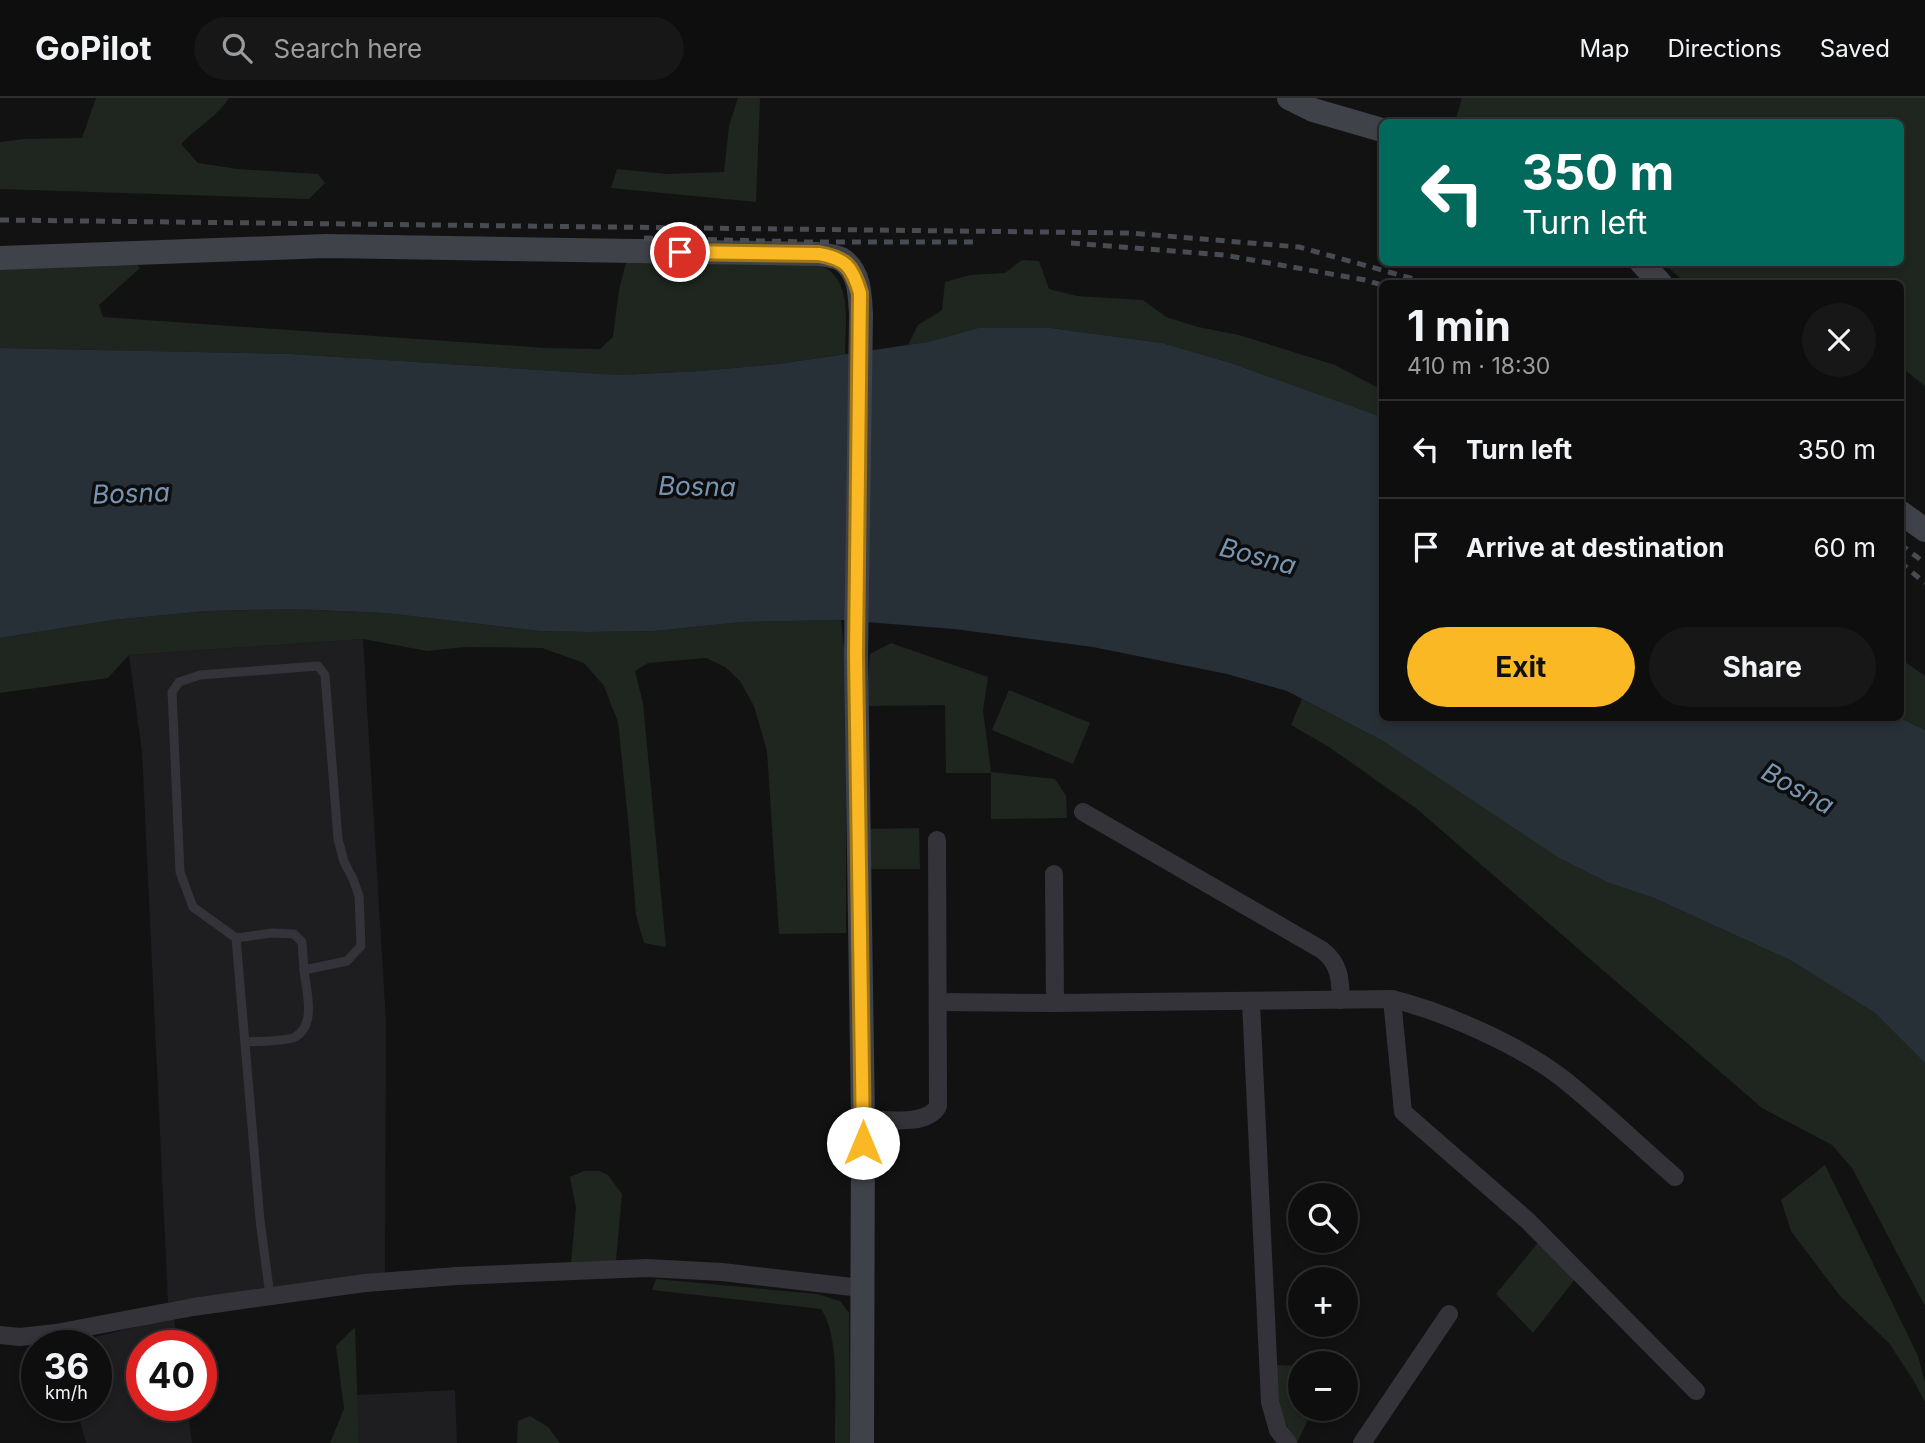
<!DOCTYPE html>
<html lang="en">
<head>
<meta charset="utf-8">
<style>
	body { margin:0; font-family:Inter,sans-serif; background:#171717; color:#f1f3f6; height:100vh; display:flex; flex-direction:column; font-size:26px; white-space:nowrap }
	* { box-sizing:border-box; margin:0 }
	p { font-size:23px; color:#9b9c9e }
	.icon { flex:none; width:38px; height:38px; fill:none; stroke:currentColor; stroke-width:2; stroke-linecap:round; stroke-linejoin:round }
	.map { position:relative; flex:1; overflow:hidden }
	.drawer { position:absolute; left:1379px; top:182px; width:525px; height:441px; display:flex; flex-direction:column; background:#0e0e0e; border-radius:10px; box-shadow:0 4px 10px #0003,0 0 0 2px #2e2e2e }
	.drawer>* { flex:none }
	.hud { position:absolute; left:1379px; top:21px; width:525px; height:147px; border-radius:10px; box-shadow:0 4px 10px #0003,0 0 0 2px #2e2e2e; background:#00695c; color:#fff; overflow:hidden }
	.fabs { position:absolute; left:1288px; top:1085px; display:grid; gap:14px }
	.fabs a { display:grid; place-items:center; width:70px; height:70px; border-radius:50%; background:#0e0e0e; box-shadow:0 4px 10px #0003,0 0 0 2px #2e2e2e; font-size:35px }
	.speed { position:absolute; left:21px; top:1232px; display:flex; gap:14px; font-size:35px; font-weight:700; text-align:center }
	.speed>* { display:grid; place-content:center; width:91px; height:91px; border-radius:50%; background:#0e0e0e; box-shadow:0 4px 10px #0003,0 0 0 2px #2e2e2e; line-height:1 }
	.speed small { font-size:18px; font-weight:400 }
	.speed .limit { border:10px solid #d22; background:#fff; color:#111 }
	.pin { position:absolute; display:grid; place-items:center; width:60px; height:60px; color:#fff; margin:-30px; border:4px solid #fff; border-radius:50%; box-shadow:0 2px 7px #0007 }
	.me { position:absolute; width:77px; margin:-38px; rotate:0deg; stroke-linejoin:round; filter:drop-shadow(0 0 5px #0008) }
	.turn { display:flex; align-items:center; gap:24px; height:147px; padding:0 28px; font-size:32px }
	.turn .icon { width:91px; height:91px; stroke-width:2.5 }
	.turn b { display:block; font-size:49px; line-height:60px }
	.round { display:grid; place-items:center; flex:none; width:74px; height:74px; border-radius:37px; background:#171717 }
	.head { display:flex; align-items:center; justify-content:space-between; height:119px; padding:0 28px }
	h1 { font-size:42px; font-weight:700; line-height:52px }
	.primary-button { display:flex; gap:14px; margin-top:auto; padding:14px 28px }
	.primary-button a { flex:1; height:80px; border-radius:42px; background:#f9b824; color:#111; font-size:28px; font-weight:700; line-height:80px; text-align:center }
	.primary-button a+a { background:#171717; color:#f1f3f6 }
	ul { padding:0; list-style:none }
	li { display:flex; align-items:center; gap:21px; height:98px; padding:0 28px; border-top:2px solid #2e2e2e }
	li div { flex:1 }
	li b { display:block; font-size:26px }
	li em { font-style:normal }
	header { display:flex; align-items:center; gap:42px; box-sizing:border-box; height:98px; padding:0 35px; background:#0e0e0e; border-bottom:2px solid #2e2e2e }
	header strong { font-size:33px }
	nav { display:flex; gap:38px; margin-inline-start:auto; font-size:24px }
	.search { width:490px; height:63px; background:#171717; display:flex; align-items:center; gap:18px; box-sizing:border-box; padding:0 24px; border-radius:38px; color:#9b9c9e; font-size:26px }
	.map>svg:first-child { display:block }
	.built { fill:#1e1e20 }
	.green { fill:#1e261f }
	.water { fill:#283037 }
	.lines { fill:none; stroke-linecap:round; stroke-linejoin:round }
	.lane { stroke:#333339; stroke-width:9 }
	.street { stroke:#333339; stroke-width:18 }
	.secondary { stroke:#404249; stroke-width:24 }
	.rail { stroke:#494b52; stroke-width:5; stroke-dasharray:9 7; stroke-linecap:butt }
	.route-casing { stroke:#a27817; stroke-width:18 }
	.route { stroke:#f9b824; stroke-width:12 }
	.labels { text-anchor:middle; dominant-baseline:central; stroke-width:7; stroke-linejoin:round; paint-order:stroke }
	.water-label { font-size:26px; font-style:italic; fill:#7795b2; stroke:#0d0d0e }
</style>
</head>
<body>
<header>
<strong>GoPilot</strong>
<div class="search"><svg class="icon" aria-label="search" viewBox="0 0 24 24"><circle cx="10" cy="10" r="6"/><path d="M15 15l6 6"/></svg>Search here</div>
<nav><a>Map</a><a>Directions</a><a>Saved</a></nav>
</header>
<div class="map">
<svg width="1925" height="1345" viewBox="0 0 1925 1345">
	<rect width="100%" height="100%" fill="#121213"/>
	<g class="built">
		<path d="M 363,541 L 386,924 L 385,1176 L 168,1204 L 142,654 L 129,557 Z"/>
		<path d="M 174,1220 L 178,1248 L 142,1248 L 142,1307 L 187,1307 L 192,1345 L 86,1345 L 76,1307 L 96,1307 L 96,1248 L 61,1247 Z"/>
		<path d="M 455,1292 L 457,1345 L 359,1345 L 357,1297 Z"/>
	</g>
	<g class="green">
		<path d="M 96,0 L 229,0 C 218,18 196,30 181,46 L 198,65 L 238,71 L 318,76 L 325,85 L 309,101 L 0,91 L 0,44 L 24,41 L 82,40 Z"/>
		<path d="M 738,0 L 760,0 L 756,104 L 611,90 L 617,71 L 667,76 L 724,74 L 729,28 Z"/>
		<path d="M 1462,0 L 1925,0 L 1925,288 L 1901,269 L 1900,186 L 1686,185 L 1663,165 L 1900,164 L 1900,24 L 1455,24 Z"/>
		<path d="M 132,162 L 140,170 L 99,207 L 103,219 L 546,250 L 600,251 L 613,239 L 619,192 L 626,165 L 808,164 C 814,167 823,168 829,172 C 852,190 845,230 845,256 L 778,266 L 701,273 L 619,277 L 291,256 L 0,250 L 0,169 Z"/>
		<path d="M 1022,162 L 1039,163 L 1049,191 L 1077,198 L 1143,202 L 1166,219 L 1198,229 L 1239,237 L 1335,267 L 1382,292 L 1382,319 L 1231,265 L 1162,245 L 1050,230 L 978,230 L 928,244 L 908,247 L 918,227 L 942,212 L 945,184 L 970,177 L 1005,175 Z"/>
		<path d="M 292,511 L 386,515 L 540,533 L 588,534 L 654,533 L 742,524 L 841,522 L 846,568 L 846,835 L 779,836 L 767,653 L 754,608 L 740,583 L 725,569 L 706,560 L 648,565 L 635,573 L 643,605 L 666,849 L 644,845 L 636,817 L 629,731 L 618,624 L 604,588 L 584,565 L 542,550 L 466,549 L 427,553 L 363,541 L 129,557 L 108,580 L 0,595 L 0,540 L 113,522 L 206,513 Z"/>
		<path d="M 891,545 L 988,579 L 983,612 L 991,674 L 1055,681 L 1066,698 L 1067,720 L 991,721 L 991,675 L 946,675 L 945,607 L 866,608 L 870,556 Z"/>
		<path d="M 1901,561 L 1925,578 L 1925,632 L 1900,620 Z"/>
		<path d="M 1009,592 L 1090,625 L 1073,666 L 992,632 Z"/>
		<path d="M 1302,601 L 1383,643 L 1559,760 L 1609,785 L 1654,800 L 1790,862 L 1875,915 L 1925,965 L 1925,1208 L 1852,1070 L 1832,1047 L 1762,1010 L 1417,711 L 1329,649 L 1291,627 Z"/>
		<path d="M 919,730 L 920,771 L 871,771 L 868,731 Z"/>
		<path d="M 1825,1067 L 1918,1258 L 1925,1285 L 1925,1304 L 1914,1283 L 1889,1245 L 1840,1198 L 1791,1133 L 1781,1102 Z"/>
		<path d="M 584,1073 L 599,1073 L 608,1077 L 622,1096 L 616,1163 L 571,1165 L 576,1110 L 570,1079 Z"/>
		<path d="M 1540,1142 L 1575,1181 L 1533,1235 L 1496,1196 Z"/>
		<path d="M 656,1181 L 817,1196 L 840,1203 L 849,1215 L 850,1345 L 835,1345 C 834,1310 841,1239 821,1211 L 652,1192 Z"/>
		<path d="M 355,1229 L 359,1345 L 330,1345 L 344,1311 L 336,1248 Z"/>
		<path d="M 1275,1267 L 1300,1268 L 1300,1311 L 1313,1311 L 1297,1345 L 1279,1314 Z"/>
		<path d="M 530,1318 L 548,1329 L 560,1345 L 517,1345 L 518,1323 Z"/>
	</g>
	<path class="water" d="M 978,230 L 1050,230 L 1162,245 L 1231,265 L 1382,319 L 1382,620 L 1900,620 L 1925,632 L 1925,965 L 1875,915 L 1790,862 L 1654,800 L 1609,785 L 1559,760 L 1383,643 L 1287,593 L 1227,576 L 1093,549 L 954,531 L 841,522 L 742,524 L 654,533 L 588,534 L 540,533 L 386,515 L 292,511 L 206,513 L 113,522 L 0,540 L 0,250 L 291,256 L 619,277 L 701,273 L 778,266 L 928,244 Z"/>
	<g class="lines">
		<g class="lane">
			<path d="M 236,840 L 272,835 L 294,836 L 302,844 L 304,872"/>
			<path d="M 246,944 C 258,943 285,944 295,939 C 317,927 306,892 304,872 L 347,863 L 361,848 L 359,798 L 353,781 L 344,764 L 338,741 L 325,577 L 318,568 L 200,577 L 179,584 L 172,594 L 180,774 L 193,809 L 236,840 L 260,1122 L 270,1198"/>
		</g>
		<g class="street">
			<path d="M 1083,714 L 1322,852 C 1340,866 1340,880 1341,902"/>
			<path d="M 1054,776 L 1055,905"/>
			<path d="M 1392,901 L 1403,1014 L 1528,1123 L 1696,1293"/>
			<path d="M 939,904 L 1055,905 L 1392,901 C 1445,914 1519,947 1562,980 C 1601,1011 1637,1046 1675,1079"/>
			<path d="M 1251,904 L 1270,1304 L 1278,1332 L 1288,1345"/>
			<path d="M 863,1021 C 885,1021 927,1029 938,1008 L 937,742"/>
			<path d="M 0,1237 L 20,1239 L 56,1235 L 193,1209 L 365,1185 L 457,1178 L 647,1170 L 722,1174 L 861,1190"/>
			<path d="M 1362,1345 L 1449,1216"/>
		</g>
		<g class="secondary">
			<path d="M 1289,0 L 1313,12 L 1382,32"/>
			<path d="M 0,160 L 326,148 L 819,156 C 825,157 835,158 841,161 C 860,173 860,197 861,217 L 856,556 L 863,1021 L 862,1345"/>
			<path d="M 1641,164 L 1661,186"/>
			<path d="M 1900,414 L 1925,432"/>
		</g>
		<g class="rail">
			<path d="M 0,122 L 1130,135 L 1299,149 L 1432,186"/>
			<path d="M 644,140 L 807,144 L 973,144"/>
			<path d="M 1071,145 L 1224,157 L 1365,182 L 1382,187"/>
			<path d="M 1900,446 L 1925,465"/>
			<path d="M 1900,464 L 1925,485"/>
		</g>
	</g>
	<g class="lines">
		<defs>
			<path id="route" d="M 680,154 L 819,156 C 846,161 852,168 860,195 L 856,556 L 863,1045"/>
		</defs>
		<use href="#route" class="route-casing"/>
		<use href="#route" class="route"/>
	</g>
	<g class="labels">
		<g class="water-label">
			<text transform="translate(697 388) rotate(1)">Bosna</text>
			<text transform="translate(131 395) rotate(-2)">Bosna</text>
			<text transform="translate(1258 458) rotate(15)">Bosna</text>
			<text transform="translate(1798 690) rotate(29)">Bosna</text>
		</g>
	</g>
</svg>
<div class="fabs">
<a><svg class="icon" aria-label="search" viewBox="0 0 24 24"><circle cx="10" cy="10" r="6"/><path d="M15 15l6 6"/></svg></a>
<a>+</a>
<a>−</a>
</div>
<div class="speed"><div>36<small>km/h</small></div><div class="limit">40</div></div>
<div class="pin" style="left:680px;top:154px;background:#d93025"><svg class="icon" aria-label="arrive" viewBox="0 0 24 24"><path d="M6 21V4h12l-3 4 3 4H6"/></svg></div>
<svg class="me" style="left:863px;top:1045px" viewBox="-20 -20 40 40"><circle r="19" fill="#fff"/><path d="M0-13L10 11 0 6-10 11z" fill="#f9b824"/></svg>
<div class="hud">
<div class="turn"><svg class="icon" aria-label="left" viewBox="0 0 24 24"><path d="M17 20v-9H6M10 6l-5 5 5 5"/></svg><div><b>350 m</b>Turn left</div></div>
</div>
<section class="drawer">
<div class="head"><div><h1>1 min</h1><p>410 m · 18:30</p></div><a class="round"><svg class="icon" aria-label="close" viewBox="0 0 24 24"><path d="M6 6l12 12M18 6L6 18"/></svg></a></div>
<ul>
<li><svg class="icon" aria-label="left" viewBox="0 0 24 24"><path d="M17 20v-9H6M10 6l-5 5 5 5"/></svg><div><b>Turn left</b></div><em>350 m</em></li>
<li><svg class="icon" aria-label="arrive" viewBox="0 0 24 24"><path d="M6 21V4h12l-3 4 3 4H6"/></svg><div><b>Arrive at destination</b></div><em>60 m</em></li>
</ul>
<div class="primary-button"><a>Exit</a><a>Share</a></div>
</section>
</div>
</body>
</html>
